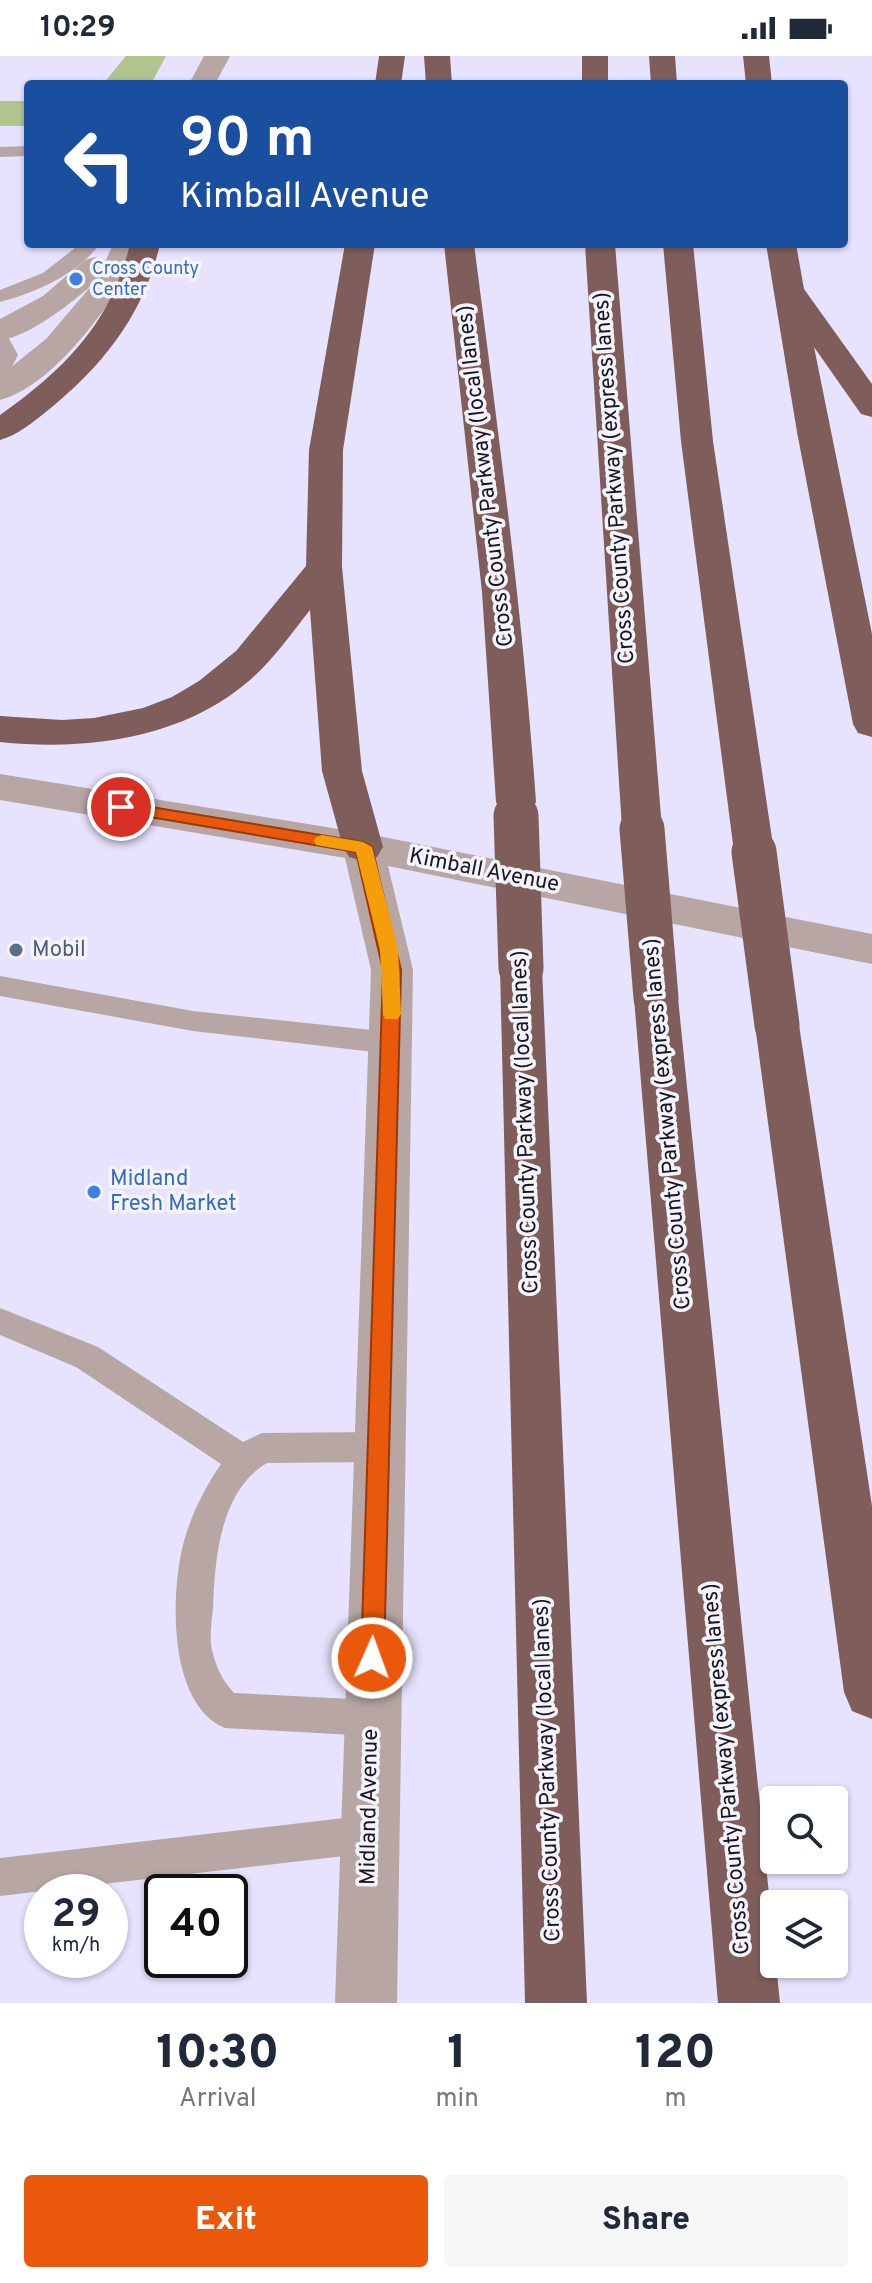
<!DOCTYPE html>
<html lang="en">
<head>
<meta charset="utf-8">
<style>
	body { margin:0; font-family:Overpass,sans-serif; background:#f6f6f7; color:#1f2937; height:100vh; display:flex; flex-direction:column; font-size:30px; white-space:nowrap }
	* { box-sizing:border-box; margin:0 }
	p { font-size:26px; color:#747a83 }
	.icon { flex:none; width:44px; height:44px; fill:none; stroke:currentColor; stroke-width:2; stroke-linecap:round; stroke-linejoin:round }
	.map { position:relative; height:1947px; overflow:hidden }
	.side { display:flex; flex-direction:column; background:#fff; flex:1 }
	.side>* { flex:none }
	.banner { position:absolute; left:24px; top:24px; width:824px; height:168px; border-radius:8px; box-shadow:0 2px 6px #0004; background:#1a4fa0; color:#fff; overflow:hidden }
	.fabs { position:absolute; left:760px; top:1730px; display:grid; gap:16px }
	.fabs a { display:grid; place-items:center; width:88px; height:88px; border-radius:8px; background:#fff; box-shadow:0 2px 6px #0004; font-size:40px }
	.speed { position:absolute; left:24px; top:1818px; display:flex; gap:16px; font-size:40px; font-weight:700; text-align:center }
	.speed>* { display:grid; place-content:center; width:104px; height:104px; border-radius:50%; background:#fff; box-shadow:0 2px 6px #0004; line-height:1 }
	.speed small { font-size:20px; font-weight:400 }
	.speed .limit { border:4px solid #111; border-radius:12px; background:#fff; color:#111 }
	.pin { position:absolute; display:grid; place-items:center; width:68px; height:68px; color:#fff; margin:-34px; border:4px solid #fff; border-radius:50%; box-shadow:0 2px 8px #0007 }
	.me { position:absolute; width:88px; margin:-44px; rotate:2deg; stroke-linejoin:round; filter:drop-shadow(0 0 6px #0008) }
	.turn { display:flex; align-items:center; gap:28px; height:168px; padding:0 24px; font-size:36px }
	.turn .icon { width:104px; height:104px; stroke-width:2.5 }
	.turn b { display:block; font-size:56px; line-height:68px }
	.eta { display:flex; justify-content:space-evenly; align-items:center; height:136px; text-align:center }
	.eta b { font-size:48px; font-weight:800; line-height:56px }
	.cta { display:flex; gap:16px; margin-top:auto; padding:16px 24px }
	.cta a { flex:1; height:92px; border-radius:8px; background:#ea580c; color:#fff; font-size:32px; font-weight:800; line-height:92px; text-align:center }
	.cta a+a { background:#f6f6f7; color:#1f2937 }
	.status { display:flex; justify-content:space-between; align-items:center; height:56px; padding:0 40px; background:#fff; direction:ltr }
	.status svg { height:22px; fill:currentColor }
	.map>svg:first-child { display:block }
	.green { fill:#b1c48e }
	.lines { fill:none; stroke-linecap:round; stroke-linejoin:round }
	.service { fill:#b7a6a4; fill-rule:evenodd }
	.minor { fill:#b7a6a4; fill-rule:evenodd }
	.tertiary { fill:#b7a6a4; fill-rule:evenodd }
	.motorway { fill:#7f5d5a; fill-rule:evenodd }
	.motorway-bridge-far1 { stroke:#7f5d5a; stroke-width:36 }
	.motorway-bridge { stroke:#7f5d5a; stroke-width:45 }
	.route { fill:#ea580c; stroke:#983908; stroke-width:2 }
	.slow { fill:#f59e0b }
	.shop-dot { fill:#3f7fe0; stroke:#f4f3f9; stroke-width:3 }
	.service-dot { fill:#5c6f8a; stroke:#f4f3f9; stroke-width:3 }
	.labels { text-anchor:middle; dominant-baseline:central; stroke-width:7; stroke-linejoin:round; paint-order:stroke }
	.far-shop-label { font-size:18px; fill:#366cbe; stroke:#f4f3f9; text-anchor:start }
	.street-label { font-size:22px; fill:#181622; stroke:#f4f3f9 }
	.service-label { font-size:22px; fill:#4e5e75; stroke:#f4f3f9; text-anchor:start }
	.shop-label { font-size:22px; fill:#366cbe; stroke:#f4f3f9; text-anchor:start }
</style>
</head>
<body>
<div class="status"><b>10:29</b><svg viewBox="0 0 49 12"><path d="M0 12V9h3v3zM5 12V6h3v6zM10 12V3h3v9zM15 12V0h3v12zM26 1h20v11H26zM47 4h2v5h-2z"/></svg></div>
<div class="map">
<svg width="872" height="1947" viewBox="0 0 872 1947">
	<rect width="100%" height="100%" fill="#e7e2fd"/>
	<g class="green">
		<path d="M 126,0 L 166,0 L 151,28 L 103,28 Z"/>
		<rect x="0" y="45" width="28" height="25"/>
	</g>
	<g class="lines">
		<g class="service">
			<path d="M 28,90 L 28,100 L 0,101 L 0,91 Z"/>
			<path d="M 80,188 L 100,188 C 76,219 37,236 0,246 L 0,234 L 43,217 Z"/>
			<path d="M 0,277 L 7,279 L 18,299 L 7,320 L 0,322 Z"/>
			<path d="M 0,920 L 193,955 L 391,976 L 401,979 L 405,987 L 401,995 L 391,998 L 193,975 L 0,940 Z"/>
			<path d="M 0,1252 L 98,1291 L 243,1386 L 262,1377 L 378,1376 L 390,1381 L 395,1391 L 390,1401 L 378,1406 L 267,1407 C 220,1435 215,1502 213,1551 C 212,1564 209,1581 212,1594 C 216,1611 222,1624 234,1637 L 371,1644 L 384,1649 L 389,1662 L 384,1675 L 371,1680 L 225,1672 C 170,1649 171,1548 181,1498 C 187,1467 203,1434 221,1408 L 76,1311 L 0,1279 Z"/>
			<path d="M 370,1759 L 383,1765 L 389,1778 L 383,1791 L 370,1797 L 0,1840 L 0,1802 Z"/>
		</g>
		<g class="minor">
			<path d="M 204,0 L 230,0 L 215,28 L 189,28 Z"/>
			<path d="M 113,188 L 143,188 C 120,238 56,330 0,344 L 0,320 L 46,283 L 92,229 C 66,251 34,277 0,285 L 0,263 L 43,240 L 85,204 L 95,201 L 106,204 Z"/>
		</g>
		<path class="tertiary" d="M 0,718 L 363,777 L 872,878 L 872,908 L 388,810 L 413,914 L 397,1947 L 335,1947 L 371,914 L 345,802 L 0,744 Z"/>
		<g class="motorway">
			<path d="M 379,0 L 405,0 L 401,28 L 375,28 Z"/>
			<path d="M 424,0 L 450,0 L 452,28 L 426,28 Z"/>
			<rect x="582" y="0" width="26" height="28"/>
			<path d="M 649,0 L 675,0 L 677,28 L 651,28 Z"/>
			<path d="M 743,0 L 769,0 L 772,28 L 746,28 Z"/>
			<path d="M 130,188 L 160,188 C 144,258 103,310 47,355 C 33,366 18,379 0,384 L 0,359 C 65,313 111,267 130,188 Z"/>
			<path d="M 345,188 L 375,188 L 343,394 L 342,511 L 362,715 L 383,791 L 377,801 L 363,805 L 349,801 L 343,791 L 322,715 L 310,554 C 291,578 273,604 250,624 C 182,683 87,695 0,686 L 0,660 L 62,664 L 94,662 L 143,652 L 172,641 L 199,625 L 236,595 L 306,510 L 309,394 Z"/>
			<path d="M 444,188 L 474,188 C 498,374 523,559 536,746 L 530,756 L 516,760 L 502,756 L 496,746 L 482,536 Z"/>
			<path d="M 585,188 L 615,188 L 662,773 L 656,783 L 642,787 L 628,783 L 622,773 Z"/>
			<path d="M 663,188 L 693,188 L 713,385 L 774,796 L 768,806 L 754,810 L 740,806 L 734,796 L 681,385 Z"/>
			<path d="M 766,188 L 796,188 L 804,233 L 872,328 L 872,361 L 861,358 L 814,291 L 872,578 L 872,681 L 858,677 L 853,668 L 797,376 Z"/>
			<path d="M 521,896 L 536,901 L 542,912 L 587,1947 L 525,1947 L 500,912 L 506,901 Z"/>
			<path d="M 656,926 L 671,931 L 678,942 L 780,1947 L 718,1947 L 634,942 L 641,931 Z"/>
			<path d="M 777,952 L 793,957 L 799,969 L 872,1450 L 872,1663 L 852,1655 L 844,1636 L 755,969 L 761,957 Z"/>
		</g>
		<path class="motorway-bridge-far1" d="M 516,746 L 516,762"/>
		<g class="motorway-bridge">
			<path d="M 516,760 L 521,912"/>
			<path d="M 642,773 L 656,942"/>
			<path d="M 754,796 L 777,969"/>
		</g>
	</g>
	<path class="route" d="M 121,746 L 363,786 L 372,791 L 401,914 L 384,1602 L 380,1610 L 372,1613 L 364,1610 L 361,1602 L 383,914 L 356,796 L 115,755 L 113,751 L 115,747 Z"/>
	<path class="slow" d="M 322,779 L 363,786 L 372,791 L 398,893 L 401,958 L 398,963 L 385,963 L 383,958 L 380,893 L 356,796 L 316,789 L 314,785 L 316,781 Z"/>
	<g class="shop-dot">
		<circle cx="76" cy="223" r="8"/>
		<circle cx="94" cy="1136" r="8"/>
	</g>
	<circle class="service-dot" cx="16" cy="894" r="8"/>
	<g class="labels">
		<g class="far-shop-label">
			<text x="92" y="213">Cross County<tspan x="92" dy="21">Center</tspan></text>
		</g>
		<g class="street-label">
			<text transform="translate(486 420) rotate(-97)">Cross County Parkway (local lanes)</text>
			<text transform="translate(615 422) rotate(-94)">Cross County Parkway (express lanes)</text>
			<text transform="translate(484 815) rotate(11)">Kimball Avenue</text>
			<text transform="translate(526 1066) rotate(-92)">Cross County Parkway (local lanes)</text>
			<text transform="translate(668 1068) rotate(-95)">Cross County Parkway (express lanes)</text>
			<text transform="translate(727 1713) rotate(-95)">Cross County Parkway (express lanes)</text>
			<text transform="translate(548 1714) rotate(-92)">Cross County Parkway (local lanes)</text>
			<text transform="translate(370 1751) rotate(-89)">Midland Avenue</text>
		</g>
		<g class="service-label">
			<text x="32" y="894">Mobil</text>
		</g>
		<g class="shop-label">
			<text x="110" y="1123">Midland<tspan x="110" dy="25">Fresh Market</tspan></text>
		</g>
	</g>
</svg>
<div class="fabs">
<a><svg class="icon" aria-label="search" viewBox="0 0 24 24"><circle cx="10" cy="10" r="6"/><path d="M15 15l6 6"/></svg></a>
<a><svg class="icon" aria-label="layers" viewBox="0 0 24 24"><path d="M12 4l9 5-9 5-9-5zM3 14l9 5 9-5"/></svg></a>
</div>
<div class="speed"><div>29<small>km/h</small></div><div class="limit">40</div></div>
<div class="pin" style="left:121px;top:751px;background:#d93025"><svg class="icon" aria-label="arrive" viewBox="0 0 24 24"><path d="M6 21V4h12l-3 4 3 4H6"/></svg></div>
<svg class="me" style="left:372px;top:1602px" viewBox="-20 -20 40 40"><circle r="17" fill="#ea580c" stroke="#fff" stroke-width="3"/><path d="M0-11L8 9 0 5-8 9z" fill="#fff"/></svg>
<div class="banner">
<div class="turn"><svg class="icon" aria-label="left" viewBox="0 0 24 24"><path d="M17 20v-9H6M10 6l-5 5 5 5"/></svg><div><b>90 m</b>Kimball Avenue</div></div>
</div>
</div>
<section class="side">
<div class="eta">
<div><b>10:30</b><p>Arrival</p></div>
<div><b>1</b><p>min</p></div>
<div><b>120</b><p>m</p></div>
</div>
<div class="cta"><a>Exit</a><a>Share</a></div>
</section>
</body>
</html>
